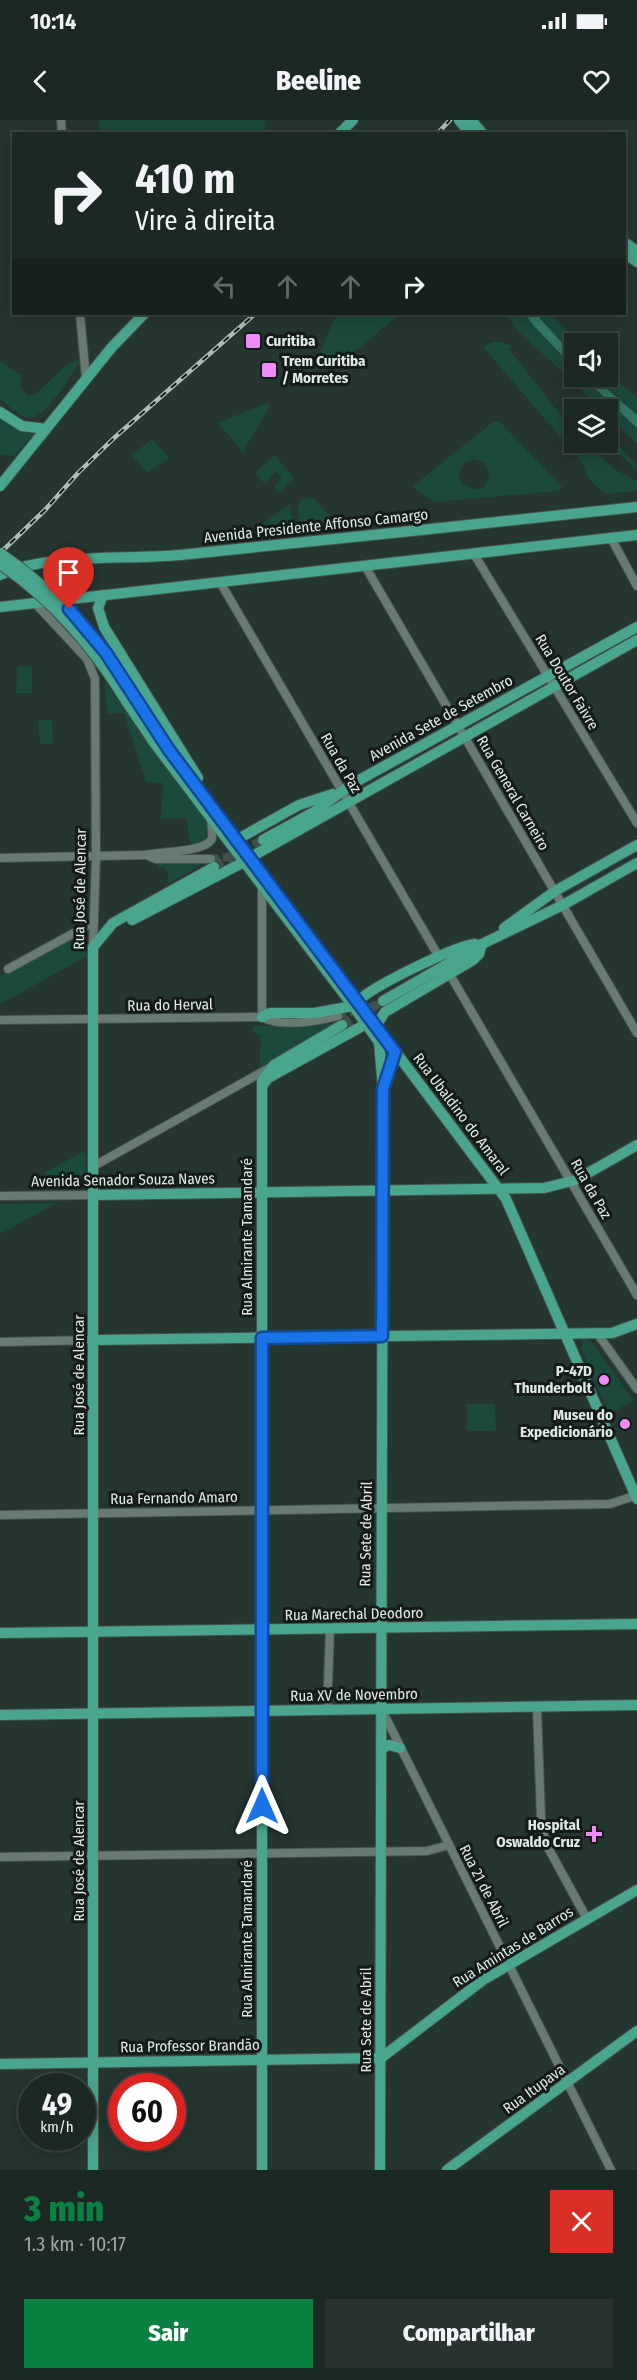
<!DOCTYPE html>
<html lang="pt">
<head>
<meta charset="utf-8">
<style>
	body { margin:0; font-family:"Fira Sans Condensed",sans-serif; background:#293431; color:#f1f3f6; height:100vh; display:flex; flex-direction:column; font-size:22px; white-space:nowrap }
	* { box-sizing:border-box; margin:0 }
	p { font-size:20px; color:#a0a6a6 }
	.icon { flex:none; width:33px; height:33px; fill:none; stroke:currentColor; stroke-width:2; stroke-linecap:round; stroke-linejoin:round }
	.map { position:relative; height:2050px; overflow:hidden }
	.drawer { display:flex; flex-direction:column; background:#1c2824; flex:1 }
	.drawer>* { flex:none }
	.hud { position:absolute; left:12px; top:12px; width:614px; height:183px; border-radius:0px; box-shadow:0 3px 15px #0003,0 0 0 2px #3a4441; background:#1c2824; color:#f1f3f6; overflow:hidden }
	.fabs { position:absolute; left:564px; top:213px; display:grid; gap:12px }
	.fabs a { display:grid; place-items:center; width:54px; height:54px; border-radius:0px; background:#1c2824; box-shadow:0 3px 15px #0003,0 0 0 2px #3a4441; font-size:30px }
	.speed { position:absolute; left:18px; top:1953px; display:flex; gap:12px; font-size:30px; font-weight:700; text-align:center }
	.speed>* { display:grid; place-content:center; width:78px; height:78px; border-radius:50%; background:#1c2824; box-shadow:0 3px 15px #0003,0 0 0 2px #3a4441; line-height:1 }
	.speed small { font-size:15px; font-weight:400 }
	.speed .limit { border:9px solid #d22; background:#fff; color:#111 }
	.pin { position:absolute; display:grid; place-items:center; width:51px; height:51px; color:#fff; margin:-62px -26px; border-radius:50% 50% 50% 0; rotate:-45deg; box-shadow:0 0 6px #0007 }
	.pin .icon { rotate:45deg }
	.me { position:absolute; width:66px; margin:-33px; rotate:0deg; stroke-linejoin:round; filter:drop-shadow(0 0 4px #0008) }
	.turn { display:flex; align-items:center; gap:21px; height:126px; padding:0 24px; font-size:27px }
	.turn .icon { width:78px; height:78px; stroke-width:2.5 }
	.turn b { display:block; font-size:42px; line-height:51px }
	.lanes { display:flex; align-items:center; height:57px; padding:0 24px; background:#0003; justify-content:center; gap:30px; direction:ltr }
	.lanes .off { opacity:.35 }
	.round { display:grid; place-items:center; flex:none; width:63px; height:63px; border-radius:0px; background:#293431 }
	.summary { display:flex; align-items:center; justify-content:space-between; height:102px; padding:0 24px }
	h1 { font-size:36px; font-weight:800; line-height:45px; color:#0b8043 }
	.primary-button { display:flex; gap:12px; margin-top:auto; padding:12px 24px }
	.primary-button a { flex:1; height:69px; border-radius:0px; background:#0b8043; color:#fff; font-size:24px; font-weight:800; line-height:69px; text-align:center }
	.primary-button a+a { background:#293431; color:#f1f3f6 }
	.status { display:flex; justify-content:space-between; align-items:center; height:42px; padding:0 30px; background:#1c2824; direction:ltr }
	.status svg { height:16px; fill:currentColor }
	header { display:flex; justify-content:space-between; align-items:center; height:78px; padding:0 24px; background:#1c2824; font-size:27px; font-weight:800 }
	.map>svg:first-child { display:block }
	.green { fill:#1b493c; fill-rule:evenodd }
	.water { fill:#327765 }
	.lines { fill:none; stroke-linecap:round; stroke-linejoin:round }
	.minor-tunnel { stroke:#41504b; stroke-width:8; stroke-dasharray:8 4; stroke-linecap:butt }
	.major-tunnel { stroke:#41504b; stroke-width:10; stroke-dasharray:10 5; stroke-linecap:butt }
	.minor-casing { stroke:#44524d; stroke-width:10 }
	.major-casing { stroke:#44524d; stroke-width:12 }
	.minor { stroke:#687a74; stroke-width:8 }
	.major { stroke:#4aa58e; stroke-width:10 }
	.rail-casing { stroke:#b0bcb8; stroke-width:4.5 }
	.rail { stroke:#141b18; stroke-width:2; stroke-dasharray:7; stroke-linecap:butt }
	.major-bridge-casing { stroke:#44524d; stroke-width:12; stroke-linecap:butt }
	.major-bridge { stroke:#4aa58e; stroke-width:10 }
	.route-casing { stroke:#114b97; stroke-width:15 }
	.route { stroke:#1a73e8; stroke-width:10 }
	.poi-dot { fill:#ed8cf9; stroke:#141b18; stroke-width:2 }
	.labels { text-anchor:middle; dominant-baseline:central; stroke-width:6; stroke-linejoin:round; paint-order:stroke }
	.poi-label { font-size:15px; font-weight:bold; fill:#dfe9e5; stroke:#141b18; text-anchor:end }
	.street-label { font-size:15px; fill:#dfe9e5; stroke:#141b18 }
</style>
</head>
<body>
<div class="status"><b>10:14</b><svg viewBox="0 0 49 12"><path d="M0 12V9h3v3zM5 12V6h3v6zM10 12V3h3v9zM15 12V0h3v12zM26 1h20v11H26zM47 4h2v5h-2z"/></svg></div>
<header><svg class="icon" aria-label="back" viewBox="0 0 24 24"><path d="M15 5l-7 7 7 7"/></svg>Beeline<svg class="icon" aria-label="heart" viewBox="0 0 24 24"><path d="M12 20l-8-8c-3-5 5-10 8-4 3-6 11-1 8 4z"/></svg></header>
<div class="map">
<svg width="637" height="2050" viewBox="0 0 637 2050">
	<rect width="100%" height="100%" fill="#253530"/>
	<g class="green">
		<path d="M 99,0 L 264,0 L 266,13 L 100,13 Z"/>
		<path d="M 340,194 L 399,194 L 361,227 L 316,250 L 313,247 L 335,198 Z"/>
		<path d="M 505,194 L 525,194 L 534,206 L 574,248 L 574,256 L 583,257 C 592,267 635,300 637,309 C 637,313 637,319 637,324 L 608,295 L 608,290 L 602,289 L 518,211 Z"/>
		<path d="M 536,194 L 551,194 L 579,223 L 574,224 L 574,236 Z"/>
		<path d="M 492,222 L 501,222 L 512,226 L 509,229 L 574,312 L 574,322 L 585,323 L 614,349 L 637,361 L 637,371 L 606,374 C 600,369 590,362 587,355 C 583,347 584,344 578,337 L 580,334 L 565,317 L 562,319 L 483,227 Z"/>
		<path d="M 81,240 C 72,253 45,301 28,298 C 19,296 8,285 0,279 L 0,241 L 21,256 L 20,268 L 29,276 L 36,274 L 67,244 Z"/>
		<path d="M 608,254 L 637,277 L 637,295 L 593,257 L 608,256 Z"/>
		<path d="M 267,283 L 270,286 L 243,332 L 218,303 Z"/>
		<path d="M 0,295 L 17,308 L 34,314 L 14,336 L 0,335 Z"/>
		<path d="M 493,302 L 500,302 L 562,367 L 558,371 L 435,382 L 412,367 ZM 473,339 L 484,342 L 490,356 L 483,368 L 473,370 L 461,363 L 459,353 L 464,343 Z"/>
		<path d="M 608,314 L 637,346 L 637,350 L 607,323 Z"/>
		<path d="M 152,319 L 169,338 L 147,353 L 132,335 Z"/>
		<path d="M 275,335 L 294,358 L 280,372 L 274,366 L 282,358 L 276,351 L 265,364 L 255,353 Z"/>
		<path d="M 314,378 L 340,407 L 308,411 C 297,401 295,393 301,379 Z"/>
		<path d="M 290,384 L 292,399 L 303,412 L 247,418 L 247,415 Z"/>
		<path d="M 32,546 L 32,573 L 16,573 L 17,547 Z"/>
		<path d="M 105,562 L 206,701 L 208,710 L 204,722 L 191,725 L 186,698 L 161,699 L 163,663 L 146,662 L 124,593 L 107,594 Z"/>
		<path d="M 38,600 L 52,600 L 53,623 L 40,624 Z"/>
		<path d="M 157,743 L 200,744 L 201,745 L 169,764 L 167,760 L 169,756 L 165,747 L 159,747 Z"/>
		<path d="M 84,812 L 87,836 L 0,884 L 0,854 L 2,856 Z"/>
		<path d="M 341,903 L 259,949 L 261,916 L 253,912 L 253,906 Z"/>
		<path d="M 85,1031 L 87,1065 L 46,1066 L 45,1052 Z"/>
		<path d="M 57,1083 L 0,1114 L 0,1084 Z"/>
		<path d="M 586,1219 L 592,1222 L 633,1280 L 609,1295 L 581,1228 L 582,1221 Z"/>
		<path d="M 467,1284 L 495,1284 L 496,1311 L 467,1311 Z"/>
	</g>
	<g class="water">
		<path d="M 525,194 L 536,194 L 574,236 L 574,248 L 534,206 Z"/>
		<path d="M 583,257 L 593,257 L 637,295 L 637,308 Z"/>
	</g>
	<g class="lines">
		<g class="minor-tunnel">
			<path d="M 211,739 L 234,736"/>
			<path d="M 338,896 L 379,884"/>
		</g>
		<g class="major-tunnel">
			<path d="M 214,747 L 263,720"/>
			<path d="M 342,905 L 383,881"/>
		</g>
		<defs>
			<g id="minor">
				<path d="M 61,0 L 62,14"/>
				<path d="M 80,194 L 86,259"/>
				<path d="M 611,418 L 637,466"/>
				<path d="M 474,434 L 637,703"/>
				<path d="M 365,446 L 637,913"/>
				<path d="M 220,462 L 439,837"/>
				<path d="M 35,483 L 87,539 L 95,559 L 96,737 L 93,827"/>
				<path d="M 146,735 L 156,739 L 211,739"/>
				<path d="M 0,738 L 145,735 C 160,731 207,733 212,718 C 213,712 211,705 211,699"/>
				<path d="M 262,766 L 262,897"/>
				<path d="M 8,849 L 94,802"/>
				<path d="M 449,853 L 637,1175"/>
				<path d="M 0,900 L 262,897 C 282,908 317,901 338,896"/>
				<path d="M 94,1046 L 271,947"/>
				<path d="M 0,1076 L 93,1075"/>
				<path d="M 597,1213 L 637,1269"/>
				<path d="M 0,1222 L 94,1220"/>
				<path d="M 0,1395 L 610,1384 L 637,1375"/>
				<path d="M 537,1588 L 541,1698 L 545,1722 L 587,1799"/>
				<path d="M 327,1590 L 330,1509"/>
				<path d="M 382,1590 L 611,2050"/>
				<path d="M 0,1737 L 427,1731 L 449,1725"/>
			</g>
			<g id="major">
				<path d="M 459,0 L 471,14"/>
				<path d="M 471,0 L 483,14"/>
				<path d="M 339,14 L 353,0"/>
				<path d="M 624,122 L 637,131"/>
				<path d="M 624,133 L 637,142"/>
				<path d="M 0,292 L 22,306 L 46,309"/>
				<path d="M 0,366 L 112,227 L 144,194"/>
				<path d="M 0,455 C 47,433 127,440 180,435 C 332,420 485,403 637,387"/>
				<path d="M 103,475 L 98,488 L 104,507 L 198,658"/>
				<path d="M 0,487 L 637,415"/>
				<path d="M 133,576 L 169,630 L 506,1079 L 637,1379"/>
				<path d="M 126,581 L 155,624 L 353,886 L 379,922 L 383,969 L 380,2050"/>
				<path d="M 238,719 L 299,685 L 333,674"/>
				<path d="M 263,720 L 314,692 L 352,664 L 637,507"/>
				<path d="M 251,737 L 637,520"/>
				<path d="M 132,800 L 244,742"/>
				<path d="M 504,808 L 555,771 L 637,725"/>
				<path d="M 358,881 C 373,866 455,826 475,824"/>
				<path d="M 383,881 L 482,824 L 563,785 L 637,743"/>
				<path d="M 262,897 L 270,893 L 315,893 L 353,886"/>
				<path d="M 376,906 L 385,892 L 473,840 L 479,834 L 482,824"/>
				<path d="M 385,963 L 395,932"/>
				<path d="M 263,965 L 268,958 L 366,904"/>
				<path d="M 93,1075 L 544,1068 L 576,1060 L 637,1025"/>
				<path d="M 94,1220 L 612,1213 L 637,1204"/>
				<path d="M 0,1513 L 637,1504"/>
				<path d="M 0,1595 L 637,1585"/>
				<path d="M 381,1629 L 389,1625 L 400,1628"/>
				<path d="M 0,1944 L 381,1938 L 483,1860 L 637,1770"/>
				<path d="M 93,2050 L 93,827 L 113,803 L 214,747"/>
				<path d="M 262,2050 L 262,961 L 274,945 L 342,905"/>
				<path d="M 447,2050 L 637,1911"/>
			</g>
		</defs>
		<use href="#minor" class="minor-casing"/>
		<use href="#major" class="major-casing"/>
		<use href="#minor" class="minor"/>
		<use href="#major" class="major"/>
		<defs>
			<g id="rail">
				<path d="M 437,14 L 450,0"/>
				<path d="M 0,433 L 45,390 L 78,353 L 114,318 L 255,194"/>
			</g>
		</defs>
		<use href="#rail" class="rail-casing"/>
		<use href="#rail" class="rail"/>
		<defs>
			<g id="major-bridge">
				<path d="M 0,433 C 57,472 97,518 133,576"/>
				<path d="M 0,444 C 53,481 92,525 126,581"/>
			</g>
		</defs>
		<use href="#major-bridge" class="major-bridge-casing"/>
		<use href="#major-bridge" class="major-bridge"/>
	</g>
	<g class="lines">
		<defs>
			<path id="route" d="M 69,489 L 106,533 L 169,630 L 395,932 L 383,969 L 382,1216 L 262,1218 L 262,1686"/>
		</defs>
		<use href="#route" class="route-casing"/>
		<use href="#route" class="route"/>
	</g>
	<g class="poi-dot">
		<rect x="245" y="213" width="16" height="16" rx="3"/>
		<rect x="261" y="242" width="16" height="16" rx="3"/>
		<circle cx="604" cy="1260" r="6"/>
		<circle cx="625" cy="1304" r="6"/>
		<path d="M591 1705h6v6h6v6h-6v6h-6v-6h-6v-6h6z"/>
	</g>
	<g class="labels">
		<g class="poi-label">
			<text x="266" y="221" text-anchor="start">Curitiba</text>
			<text x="282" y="241" text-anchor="start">Trem Curitiba<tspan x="282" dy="17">/ Morretes</tspan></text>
			<text x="592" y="1251">P-47D<tspan x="592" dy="17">Thunderbolt</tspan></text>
			<text x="613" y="1295">Museu do<tspan x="613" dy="17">Expedicionário</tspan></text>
			<text x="580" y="1705">Hospital<tspan x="580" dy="17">Oswaldo Cruz</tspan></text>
		</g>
		<g class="street-label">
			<text transform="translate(316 406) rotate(-6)">Avenida Presidente Affonso Camargo</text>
			<text transform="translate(567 562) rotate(59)">Rua Doutor Faivre</text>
			<text transform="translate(441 598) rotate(-29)">Avenida Sete de Setembro</text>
			<text transform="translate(341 643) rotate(60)">Rua da Paz</text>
			<text transform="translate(513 673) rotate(60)">Rua General Carneiro</text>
			<text transform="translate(80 769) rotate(-89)">Rua José de Alencar</text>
			<text transform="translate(170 885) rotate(-1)">Rua do Herval</text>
			<text transform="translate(461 994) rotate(53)">Rua Ubaldino do Amaral</text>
			<text transform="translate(123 1060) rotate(-1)">Avenida Senador Souza Naves</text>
			<text transform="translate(591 1069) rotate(60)">Rua da Paz</text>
			<text transform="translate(247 1117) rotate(-90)">Rua Almirante Tamandaré</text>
			<text transform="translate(79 1255) rotate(-90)">Rua José de Alencar</text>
			<text transform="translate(174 1378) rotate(-1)">Rua Fernando Amaro</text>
			<text transform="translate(366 1414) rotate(-89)">Rua Sete de Abril</text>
			<text transform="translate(354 1494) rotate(-1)">Rua Marechal Deodoro</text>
			<text transform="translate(354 1575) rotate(-1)">Rua XV de Novembro</text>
			<text transform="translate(79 1741) rotate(-90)">Rua José de Alencar</text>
			<text transform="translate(484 1766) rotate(63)">Rua 21 de Abril</text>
			<text transform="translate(247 1819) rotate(-90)">Rua Almirante Tamandaré</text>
			<text transform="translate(513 1827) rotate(-32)">Rua Amintas de Barros</text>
			<text transform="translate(366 1900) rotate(-90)">Rua Sete de Abril</text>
			<text transform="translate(190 1926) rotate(-1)">Rua Professor Brandão</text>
			<text transform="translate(534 1969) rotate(-36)">Rua Itupava</text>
		</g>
	</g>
</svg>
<div class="fabs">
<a><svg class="icon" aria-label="sound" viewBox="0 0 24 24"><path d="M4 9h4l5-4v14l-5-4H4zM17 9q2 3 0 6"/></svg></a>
<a><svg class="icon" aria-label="layers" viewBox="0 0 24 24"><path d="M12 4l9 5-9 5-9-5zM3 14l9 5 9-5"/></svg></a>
</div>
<div class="speed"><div>49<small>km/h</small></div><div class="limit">60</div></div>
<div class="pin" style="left:69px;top:489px;background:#d93025"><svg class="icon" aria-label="arrive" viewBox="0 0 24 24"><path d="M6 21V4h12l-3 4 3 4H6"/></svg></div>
<svg class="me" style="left:262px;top:1686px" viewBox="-20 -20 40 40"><path d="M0-17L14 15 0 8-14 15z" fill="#1a73e8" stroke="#fff" stroke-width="4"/></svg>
<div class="hud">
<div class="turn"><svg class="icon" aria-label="right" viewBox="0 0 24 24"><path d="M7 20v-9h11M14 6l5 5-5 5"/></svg><div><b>410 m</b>Vire à direita</div></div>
<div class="lanes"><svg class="icon off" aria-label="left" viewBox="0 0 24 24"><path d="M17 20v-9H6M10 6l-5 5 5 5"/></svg><svg class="icon off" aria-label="ahead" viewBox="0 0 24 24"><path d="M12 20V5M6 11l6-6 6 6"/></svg><svg class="icon off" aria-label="ahead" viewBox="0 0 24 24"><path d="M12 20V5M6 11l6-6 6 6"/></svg><svg class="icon" aria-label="right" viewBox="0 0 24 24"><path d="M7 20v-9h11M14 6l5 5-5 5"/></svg></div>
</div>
</div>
<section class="drawer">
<div class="summary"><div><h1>3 min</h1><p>1.3 km · 10:17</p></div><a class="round" style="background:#d93025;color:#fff"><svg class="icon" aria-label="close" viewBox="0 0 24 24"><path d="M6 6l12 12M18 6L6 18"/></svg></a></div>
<div class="primary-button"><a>Sair</a><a>Compartilhar</a></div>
</section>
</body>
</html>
